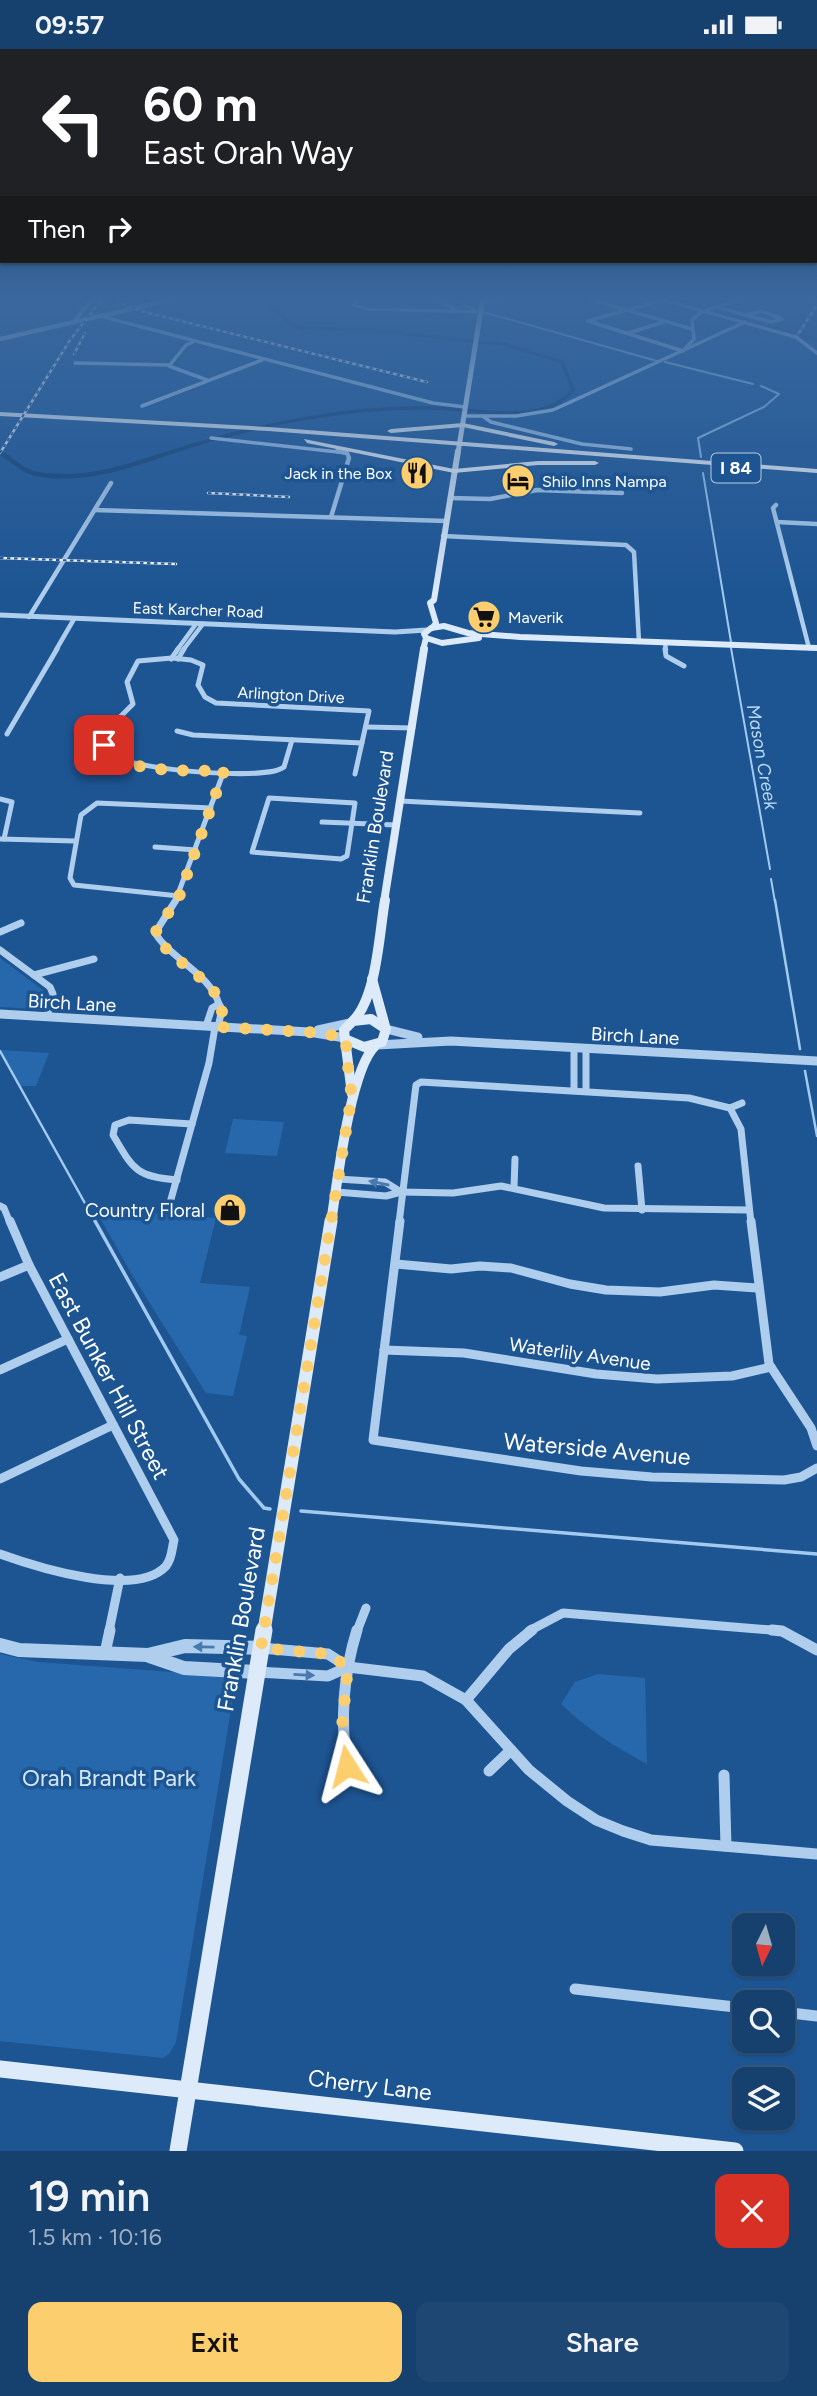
<!DOCTYPE html>
<html lang="en">
<head>
<meta charset="utf-8">
<style>
	body { margin:0; font-family:Figtree,sans-serif; background:#1f4773; color:#f1f3f6; height:100vh; display:flex; flex-direction:column; font-size:26px; white-space:nowrap }
	* { box-sizing:border-box; margin:0 }
	p { font-size:23px; color:#9eafc2 }
	.icon { flex:none; width:38px; height:38px; fill:none; stroke:currentColor; stroke-width:2; stroke-linecap:round; stroke-linejoin:round }
	.map { position:relative; height:2102px; overflow:hidden }
	.panel { display:flex; flex-direction:column; background:#16406e; flex:1 }
	.panel>* { flex:none }
	.top-card { position:absolute; left:0px; top:0px; width:817px; height:214px; box-shadow:0 2px 5px #0004,0 0 0 2px #355981; background:#202124; color:#fff; overflow:hidden }
	.needle { width:46px; rotate:185deg }
	.fabs { position:absolute; left:732px; top:1864px; display:grid; gap:14px }
	.fabs a { display:grid; place-items:center; width:63px; height:63px; border-radius:14px; background:#16406e; box-shadow:0 2px 5px #0004,0 0 0 2px #355981; font-size:35px }
	.pin { position:absolute; display:grid; place-items:center; width:60px; height:60px; color:#fff; margin:-30px; border-radius:14px; box-shadow:0 4px 10px #0006 }
	.me { position:absolute; width:77px; margin:-38px; rotate:351deg; stroke-linejoin:round; filter:drop-shadow(0 0 5px #0008) }
	.turn { display:flex; align-items:center; gap:24px; height:147px; padding:0 28px; font-size:32px }
	.turn .icon { width:91px; height:91px; stroke-width:2.5 }
	.turn b { display:block; font-size:49px; line-height:60px }
	.then { display:flex; align-items:center; height:66px; padding:0 28px; background:#0003; gap:14px; font-size:26px }
	.round { display:grid; place-items:center; flex:none; width:74px; height:74px; border-radius:14px; background:#1f4773 }
	.overview { display:flex; align-items:center; justify-content:space-between; height:119px; padding:0 28px }
	h1 { font-size:42px; font-weight:600; line-height:52px }
	.action { display:flex; gap:14px; margin-top:auto; padding:14px 28px }
	.action a { flex:1; height:80px; border-radius:14px; background:#fdce6e; color:#111; font-size:28px; font-weight:600; line-height:80px; text-align:center }
	.action a+a { background:#1f4773; color:#f1f3f6 }
	.status { display:flex; justify-content:space-between; align-items:center; height:49px; padding:0 35px; background:#16406e; direction:ltr }
	.status svg { height:19px; fill:currentColor }
	.map>svg:first-child { display:block }
	.green { fill:#2768ac }
	.lines { fill:none; stroke-linecap:round; stroke-linejoin:round }
	.stream-far2 { stroke:#a2c9f0; stroke-width:2 }
	.stream-far1 { stroke:#a2c9f0; stroke-width:2.5 }
	.stream { stroke:#a2c9f0; stroke-width:3.5 }
	.canal-far1 { stroke:#143f71; stroke-width:3.5 }
	.canal { stroke:#143f71; stroke-width:4.5 }
	.minor-far5 { stroke:#afceee; stroke-width:3.5 }
	.minor-far4 { stroke:#afceee; stroke-width:4.5 }
	.minor-far3 { stroke:#afceee; stroke-width:5 }
	.minor-far2 { stroke:#afceee; stroke-width:7 }
	.minor-far1 { stroke:#afceee; stroke-width:9 }
	.minor { stroke:#afceee; stroke-width:11 }
	.tertiary-far3 { stroke:#afceee; stroke-width:4.5 }
	.tertiary-far2 { stroke:#afceee; stroke-width:5 }
	.tertiary-far1 { stroke:#afceee; stroke-width:9 }
	.tertiary { stroke:#afceee; stroke-width:14 }
	.secondary-far5 { stroke:#dceafa; stroke-width:5 }
	.secondary-far4 { stroke:#dceafa; stroke-width:6 }
	.secondary-far3 { stroke:#dceafa; stroke-width:8 }
	.secondary-far2 { stroke:#dceafa; stroke-width:10 }
	.secondary-far1 { stroke:#dceafa; stroke-width:13 }
	.secondary { stroke:#dceafa; stroke-width:17 }
	.motorway { fill:#fff; fill-rule:evenodd }
	.rail-casing { stroke:#fff; stroke-width:2.5 }
	.rail { stroke:#1d5593; stroke-width:2; stroke-dasharray:3.5; stroke-linecap:butt }
	.oneway { fill:#4979ae }
	.route { stroke:#fdce6e; stroke-width:12; stroke-dasharray:0 21.6 }
	.labels { text-anchor:middle; dominant-baseline:central; stroke-width:7; stroke-linejoin:round; paint-order:stroke }
	.far-poi-label { font-size:16px; fill:#fff; stroke:#1d5593; text-anchor:start }
	.far-street-label { font-size:16px; fill:#fff; stroke:#1d5593 }
	.shield { fill:#1d5593; stroke:#bbccdf; stroke-width:2 }
	.shield-label { font-size:18px; font-weight:bold; fill:#fff }
	.far-water-label { font-size:18px; font-style:italic; fill:#bbd8f5; stroke:#1d5593 }
	.street-label { font-size:19px; fill:#fff; stroke:#1d5593 }
	.poi-label { font-size:19px; fill:#fff; stroke:#1d5593; text-anchor:end }
	.near-street-label { font-size:23px; fill:#fff; stroke:#1d5593 }
	.near-park-label { font-size:23px; fill:#d5e7fa; stroke:#1d5593 }
</style>
</head>
<body>
<div class="status"><b>09:57</b><svg viewBox="0 0 49 12"><path d="M0 12V9h3v3zM5 12V6h3v6zM10 12V3h3v9zM15 12V0h3v12zM26 1h20v11H26zM47 4h2v5h-2z"/></svg></div>
<div class="map">
<svg width="817" height="2102" viewBox="0 0 817 2102">
	<rect width="100%" height="100%" fill="#1d5593"/>
	<g class="green">
		<path d="M 0,909 L 44,942 L 43,957 L 38,960 L 0,958 Z"/>
		<path d="M 0,1001 L 49,1004 L 36,1037 L 20,1037 Z"/>
		<path d="M 233,1070 L 284,1073 L 277,1107 L 225,1104 Z"/>
		<path d="M 95,1160 L 216,1169 L 200,1234 L 250,1238 L 239,1286 L 247,1287 L 233,1347 L 206,1344 L 134,1229 Z"/>
		<path d="M 0,1605 L 38,1613 L 225,1627 L 235,1636 L 176,1993 L 169,2005 L 163,2009 L 0,1992 Z"/>
		<path d="M 598,1625 L 645,1629 L 647,1715 C 615,1698 587,1680 561,1655 L 575,1633 Z"/>
	</g>
	<g class="lines">
		<g class="stream-far2">
			<path d="M 448,248 L 476,261"/>
			<path d="M 483,263 L 657,312"/>
			<path d="M 665,313 L 753,335"/>
			<path d="M 701,408 L 698,389 L 764,358 L 779,345 L 761,337"/>
			<path d="M 703,424 L 731,593"/>
			<path d="M 731,599 L 770,820"/>
			<path d="M 771,830 L 775,853"/>
		</g>
		<g class="stream-far1">
			<path d="M 775,851 L 800,1000"/>
			<path d="M 0,1002 L 96,1174"/>
			<path d="M 805,1022 L 817,1087"/>
		</g>
		<g class="stream">
			<path d="M 95,1172 L 239,1430 L 264,1459 L 270,1460"/>
			<path d="M 301,1462 L 817,1505"/>
		</g>
		<g class="canal-far1">
			<path d="M 670,250 L 704,260"/>
			<path d="M 710,262 L 791,285"/>
			<path d="M 799,286 L 817,291"/>
			<path d="M 169,404 C 252,376 364,353 452,360 C 491,363 545,374 573,341 L 562,313 L 507,296 L 371,281 L 302,279 L 291,275 L 266,254 L 267,248"/>
		</g>
		<path class="canal" d="M 0,404 C 12,409 20,421 33,424 C 79,435 131,417 174,402"/>
		<g class="minor-far5">
			<path d="M 363,248 L 354,256 L 368,260 L 480,263"/>
			<path d="M 435,248 L 457,262"/>
			<path d="M 594,248 L 589,250 L 692,280"/>
			<path d="M 653,248 L 796,288 L 817,304"/>
			<path d="M 482,254 L 510,248"/>
			<path d="M 717,258 L 745,266"/>
			<path d="M 761,262 L 782,270 L 772,273 L 745,266 Z"/>
			<path d="M 100,267 L 433,354 L 465,358"/>
			<path d="M 588,272 L 683,302 L 694,290 L 692,271 L 703,262 L 748,248"/>
			<path d="M 588,272 L 672,248"/>
			<path d="M 628,284 L 664,273"/>
			<path d="M 193,293 L 186,296 L 169,317 L 207,331"/>
			<path d="M 75,314 L 170,316"/>
			<path d="M 142,357 L 262,311"/>
			<path d="M 464,367 L 516,367 L 553,361 L 745,273"/>
			<path d="M 484,368 L 491,373 L 582,395 L 631,400"/>
			<path d="M 211,389 L 347,404"/>
		</g>
		<g class="minor-far4">
			<path d="M 450,449 L 490,450 L 537,441 L 622,444"/>
			<path d="M 776,456 L 773,459 L 809,599"/>
			<path d="M 95,461 L 446,472"/>
			<path d="M 331,468 L 349,409 L 347,404 L 337,402"/>
			<path d="M 777,473 L 817,475"/>
			<path d="M 443,487 L 626,496 L 634,503 L 639,593"/>
			<path d="M 29,568 L 111,434"/>
			<path d="M 665,594 L 666,601"/>
			<path d="M 56,601 L 74,570"/>
			<path d="M 177,601 L 196,575"/>
			<path d="M 183,601 L 203,575"/>
		</g>
		<g class="minor-far3">
			<path d="M 665,600 L 666,607 L 684,617"/>
			<path d="M 171,610 L 178,600"/>
			<path d="M 178,610 L 184,600"/>
			<path d="M 366,678 L 413,679"/>
			<path d="M 177,682 L 193,686 L 362,694"/>
			<path d="M 7,685 L 57,600"/>
			<path d="M 292,691 L 284,718 C 266,732 145,721 122,710 C 111,706 108,702 103,692 L 107,681 L 133,655 L 127,633 L 138,612 L 172,609 L 191,611 L 203,616 L 198,636 L 205,648 L 216,654 L 369,662 L 355,725"/>
			<path d="M 93,713 L 113,708"/>
			<path d="M 269,749 L 355,754 L 347,807 L 341,810 L 252,803 Z"/>
			<path d="M 0,750 L 12,753 L 4,790"/>
			<path d="M 400,752 L 640,764"/>
			<path d="M 322,773 L 396,776"/>
			<path d="M 0,790 L 75,792"/>
			<path d="M 155,798 L 196,801"/>
			<path d="M 179,847 L 74,836 L 70,829 L 81,766 L 97,754 L 211,759"/>
			<path d="M 175,853 L 224,722"/>
		</g>
		<g class="minor-far2">
			<path d="M 176,851 L 155,884 C 172,911 209,924 219,955"/>
			<path d="M 0,883 L 21,874"/>
			<path d="M 0,901 L 50,938 L 53,945 L 47,968"/>
			<path d="M 34,926 L 94,910"/>
			<path d="M 206,977 L 212,959 L 219,955 L 222,960 L 218,978"/>
			<path d="M 574,999 L 574,1041"/>
			<path d="M 586,1000 L 586,1042"/>
			<path d="M 730,1059 L 741,1080 L 751,1174"/>
			<path d="M 730,1059 L 742,1054"/>
			<path d="M 638,1117 L 642,1161"/>
			<path d="M 177,1131 C 136,1128 133,1120 113,1086 L 115,1076 L 129,1071 L 192,1075"/>
			<path d="M 514,1138 L 515,1110"/>
			<path d="M 336,1143 L 386,1147 L 401,1143 L 385,1133 L 338,1130"/>
			<path d="M 401,1143 L 453,1144 L 501,1137 L 604,1159 L 749,1161"/>
			<path d="M 0,1157 L 4,1159 L 10,1174"/>
			<path d="M 168,1161 L 209,1014 L 215,978"/>
			<path d="M 399,1174 L 416,1036 L 421,1033 L 689,1049 L 730,1059"/>
		</g>
		<g class="minor-far1">
			<path d="M 400,1172 L 373,1391 L 581,1422 L 652,1428 L 784,1431 L 801,1428 L 817,1419"/>
			<path d="M 751,1172 L 769,1315 L 811,1379 L 817,1397"/>
			<path d="M 396,1215 L 451,1220 L 480,1217 L 511,1219 L 570,1235 L 606,1241 L 660,1243 L 714,1236 L 757,1239"/>
			<path d="M 0,1228 L 29,1216"/>
			<path d="M 384,1301 L 464,1304 L 596,1325 L 657,1330 L 732,1327 L 771,1318"/>
			<path d="M 0,1321 L 68,1290"/>
			<path d="M 0,1430 L 113,1376"/>
			<path d="M 0,1505 C 36,1518 136,1550 166,1517 C 172,1510 172,1499 174,1491 L 29,1216 L 10,1172"/>
			<path d="M 109,1582 L 120,1529"/>
			<path d="M 357,1582 L 366,1559"/>
			<path d="M 529,1582 L 563,1564 L 783,1582"/>
		</g>
		<g class="minor">
			<path d="M 772,1581 L 782,1582 L 817,1601"/>
			<path d="M 261,1599 L 328,1605 L 348,1618 L 423,1627 L 466,1651 L 529,1721 L 567,1752 L 596,1771 L 623,1782 L 651,1791 L 817,1805"/>
			<path d="M 105,1604 L 110,1581"/>
			<path d="M 257,1623 L 328,1627 L 348,1618"/>
			<path d="M 466,1651 L 509,1600 L 532,1581"/>
			<path d="M 347,1717 C 340,1670 343,1626 357,1581"/>
			<path d="M 489,1722 L 511,1701"/>
			<path d="M 724,1726 L 726,1797"/>
			<path d="M 575,1940 L 744,1959"/>
			<path d="M 782,1963 L 817,1967"/>
		</g>
		<g class="tertiary-far3">
			<path d="M 804,248 L 817,251"/>
			<path d="M 74,273 L 93,248"/>
			<path d="M 0,290 L 183,248"/>
		</g>
		<path class="tertiary-far2" d="M 0,566 L 395,583 L 427,581"/>
		<g class="tertiary-far1">
			<path d="M 0,965 L 309,983 L 345,989"/>
			<path d="M 386,980 L 418,988"/>
			<path d="M 318,981 L 350,974"/>
			<path d="M 377,996 L 451,992 L 817,1012"/>
		</g>
		<g class="tertiary">
			<path d="M 0,1596 L 19,1601 L 148,1606 L 185,1597 L 261,1599"/>
			<path d="M 149,1607 L 184,1619 L 257,1623"/>
		</g>
		<path class="secondary-far5" d="M 458,404 L 483,248"/>
		<g class="secondary-far4">
			<path d="M 432,579 L 436,574 L 430,554 L 434,551 L 458,402"/>
			<path d="M 426,589 L 442,594 L 479,589"/>
			<path d="M 423,601 L 426,589 L 424,585 L 431,579 L 444,577 L 468,584 L 520,588 L 817,599"/>
		</g>
		<path class="secondary-far3" d="M 384,853 L 424,600"/>
		<g class="secondary-far2">
			<path d="M 372,930 L 385,977"/>
			<path d="M 371,970 L 386,980 L 382,993 L 364,998 L 345,990 L 344,981 L 353,972 Z"/>
			<path d="M 353,972 C 377,948 379,885 385,851"/>
			<path d="M 345,990 L 352,1045"/>
			<path d="M 331,1174 C 337,1135 350,1021 375,997"/>
		</g>
		<path class="secondary-far1" d="M 264,1582 L 331,1172"/>
		<g class="secondary">
			<path d="M 0,2020 L 735,2102"/>
			<path d="M 178,2102 L 264,1581"/>
		</g>
		<g class="motorway">
			<path d="M 0,363 L 268,378 L 817,420 L 817,424 L 268,382 L 0,367 Z"/>
			<path d="M 463,374 L 554,393 L 558,395 L 554,397 L 463,378 L 391,384 L 387,382 L 391,380 Z"/>
			<path d="M 304,390 L 454,420 L 538,412 L 595,412 L 599,414 L 595,416 L 538,416 L 454,424 L 307,394 Z"/>
		</g>
		<defs>
			<g id="rail">
				<path d="M 114,248 L 121,254 L 141,262 L 427,333"/>
				<path d="M 797,287 L 817,256"/>
				<path d="M 74,305 L 85,284"/>
				<path d="M 0,404 L 70,291 L 104,248"/>
				<path d="M 208,444 L 289,448"/>
				<path d="M 0,509 L 176,515"/>
			</g>
		</defs>
		<use href="#rail" class="rail-casing"/>
		<use href="#rail" class="rail"/>
	</g>
	<defs><path id="oneway-solid" d="M-6-.8H1V-3.2L6.5 0L1 3.2V.8H-6Z" transform="scale(1.75)"/></defs>
	<g class="oneway">
		<use href="#oneway-solid" transform="translate(379 1134) rotate(-169)"/>
		<use href="#oneway-solid" transform="translate(204 1598) rotate(-179)"/>
		<use href="#oneway-solid" transform="translate(304 1626) rotate(3)"/>
	</g>
	<linearGradient id="sky" x2="0" y2="1"><stop stop-color="#102f51"/><stop offset="0.46" stop-color="#3a689e"/><stop offset="1" stop-color="#3a689e" stop-opacity="0"/></linearGradient>
	<rect width="817" height="542" fill="url(#sky)"/>
	<g class="lines">
		<path class="route" d="M 104,696 C 116,726 195,721 224,722 L 179,848 L 155,884 C 167,912 221,932 222,962 C 222,966 219,973 218,978 L 324,984 L 345,990 C 349,1009 347,1027 352,1045 L 261,1599 L 328,1605 L 348,1618 L 341,1687 L 347,1717"/>
	</g>
	<defs>
		<symbol id="restaurant-disc" viewBox="-11 -11 22 22"><circle r="9.5" fill="#fdce6e" stroke="#1d5593"/><path d="M-5-6h1v4h1v-4h1v4h1v-4h1v5L-1.5 .5V6h-2V.5L-5-1ZM5-6V6H3V1.5H1.5Q1.5-4 5-6Z" fill="#111"/></symbol>
		<symbol id="hotel-disc" viewBox="-11 -11 22 22"><circle r="9.5" fill="#fdce6e" stroke="#1d5593"/><path d="M-6-4.5h1.5V1H6V5H4.5V3h-9V5H-6ZM-4 0a1.8 1.8 0 1 1 3.6 0ZM.5 0V-2.5h3Q6-2.5 6 0Z" fill="#111"/></symbol>
		<symbol id="supermarket-disc" viewBox="-11 -11 22 22"><circle r="9.5" fill="#fdce6e" stroke="#1d5593"/><path d="M-6-5.5h2.5l.6 2H6L4.5 2H-2.5L-4.4-4H-6ZM-1.5 3.2a1.3 1.3 0 1 0 .1 0ZM3 3.2a1.3 1.3 0 1 0 .1 0Z" fill="#111"/></symbol>
		<symbol id="shop-disc" viewBox="-11 -11 22 22"><circle r="9.5" fill="#fdce6e" stroke="#1d5593"/><path d="M-5-2.5h2.3a2.7 3.5 0 0 1 5.4 0H5L5.5 6h-11ZM-1.5-2.5h3a1.5 2.3 0 0 0-3 0Z" fill="#111"/></symbol>
	</defs>
	<g fill-rule="evenodd">
		<use href="#restaurant-disc" x="398" y="405" width="38" height="38"/>
		<use href="#hotel-disc" x="499" y="413" width="38" height="38"/>
		<use href="#supermarket-disc" x="465" y="549" width="38" height="38"/>
		<use href="#shop-disc" x="211" y="1142" width="38" height="38"/>
	</g>
	<g class="labels">
		<g class="far-poi-label">
			<text x="392" y="424" text-anchor="end">Jack in the Box</text>
			<text x="542" y="432">Shilo Inns Nampa</text>
			<text x="508" y="568">Maverik</text>
		</g>
		<g class="far-street-label">
			<text transform="translate(198 561) rotate(2)">East Karcher Road</text>
			<text transform="translate(291 646) rotate(3)">Arlington Drive</text>
		</g>
		<rect class="shield" x="711.5" y="404.5" width="49" height="29" rx="5"/>
		<g class="shield-label">
			<text x="736" y="419">I 84</text>
		</g>
		<g class="far-water-label">
			<text transform="translate(762 708) rotate(80)">Mason Creek</text>
		</g>
		<g class="street-label">
			<text transform="translate(375 778) rotate(-81)">Franklin Boulevard</text>
			<text transform="translate(72 954) rotate(3)">Birch Lane</text>
			<text transform="translate(635 987) rotate(3)">Birch Lane</text>
			<text transform="translate(580 1305) rotate(8)">Waterlily Avenue</text>
		</g>
		<g class="poi-label">
			<text x="205" y="1161">Country Floral</text>
		</g>
		<g class="near-street-label">
			<text transform="translate(109 1327) rotate(62)">East Bunker Hill Street</text>
			<text transform="translate(597 1400) rotate(5)">Waterside Avenue</text>
			<text transform="translate(241 1570) rotate(-80)">Franklin Boulevard</text>
			<text transform="translate(370 2036) rotate(7)">Cherry Lane</text>
		</g>
		<g class="near-park-label">
			<text x="109" y="1729">Orah Brandt Park</text>
		</g>
	</g>
</svg>
<div class="fabs">
<a><svg class="needle" viewBox="-14 -14 28 28"><path d="M0-13l5 13h-10z" fill="#e53935"/><path d="M0 13l5-13h-10z" fill="#9eafc2"/></svg></a>
<a><svg class="icon" aria-label="search" viewBox="0 0 24 24"><circle cx="10" cy="10" r="6"/><path d="M15 15l6 6"/></svg></a>
<a><svg class="icon" aria-label="layers" viewBox="0 0 24 24"><path d="M12 4l9 5-9 5-9-5zM3 14l9 5 9-5"/></svg></a>
</div>
<div class="pin" style="left:104px;top:696px;background:#d93025"><svg class="icon" aria-label="arrive" viewBox="0 0 24 24"><path d="M6 21V4h12l-3 4 3 4H6"/></svg></div>
<svg class="me" style="left:347px;top:1717px" viewBox="-20 -20 40 40"><path d="M0-17L14 15 0 8-14 15z" fill="#fdce6e" stroke="#fff" stroke-width="4"/></svg>
<div class="top-card">
<div class="turn"><svg class="icon" aria-label="left" viewBox="0 0 24 24"><path d="M17 20v-9H6M10 6l-5 5 5 5"/></svg><div><b>60 m</b>East Orah Way</div></div>
<div class="then">Then<svg class="icon" aria-label="right" viewBox="0 0 24 24"><path d="M7 20v-9h11M14 6l5 5-5 5"/></svg></div>
</div>
</div>
<section class="panel">
<div class="overview"><div><h1>19 min</h1><p>1.5 km · 10:16</p></div><a class="round" style="background:#d93025;color:#fff"><svg class="icon" aria-label="close" viewBox="0 0 24 24"><path d="M6 6l12 12M18 6L6 18"/></svg></a></div>
<div class="action"><a>Exit</a><a>Share</a></div>
</section>
</body>
</html>
